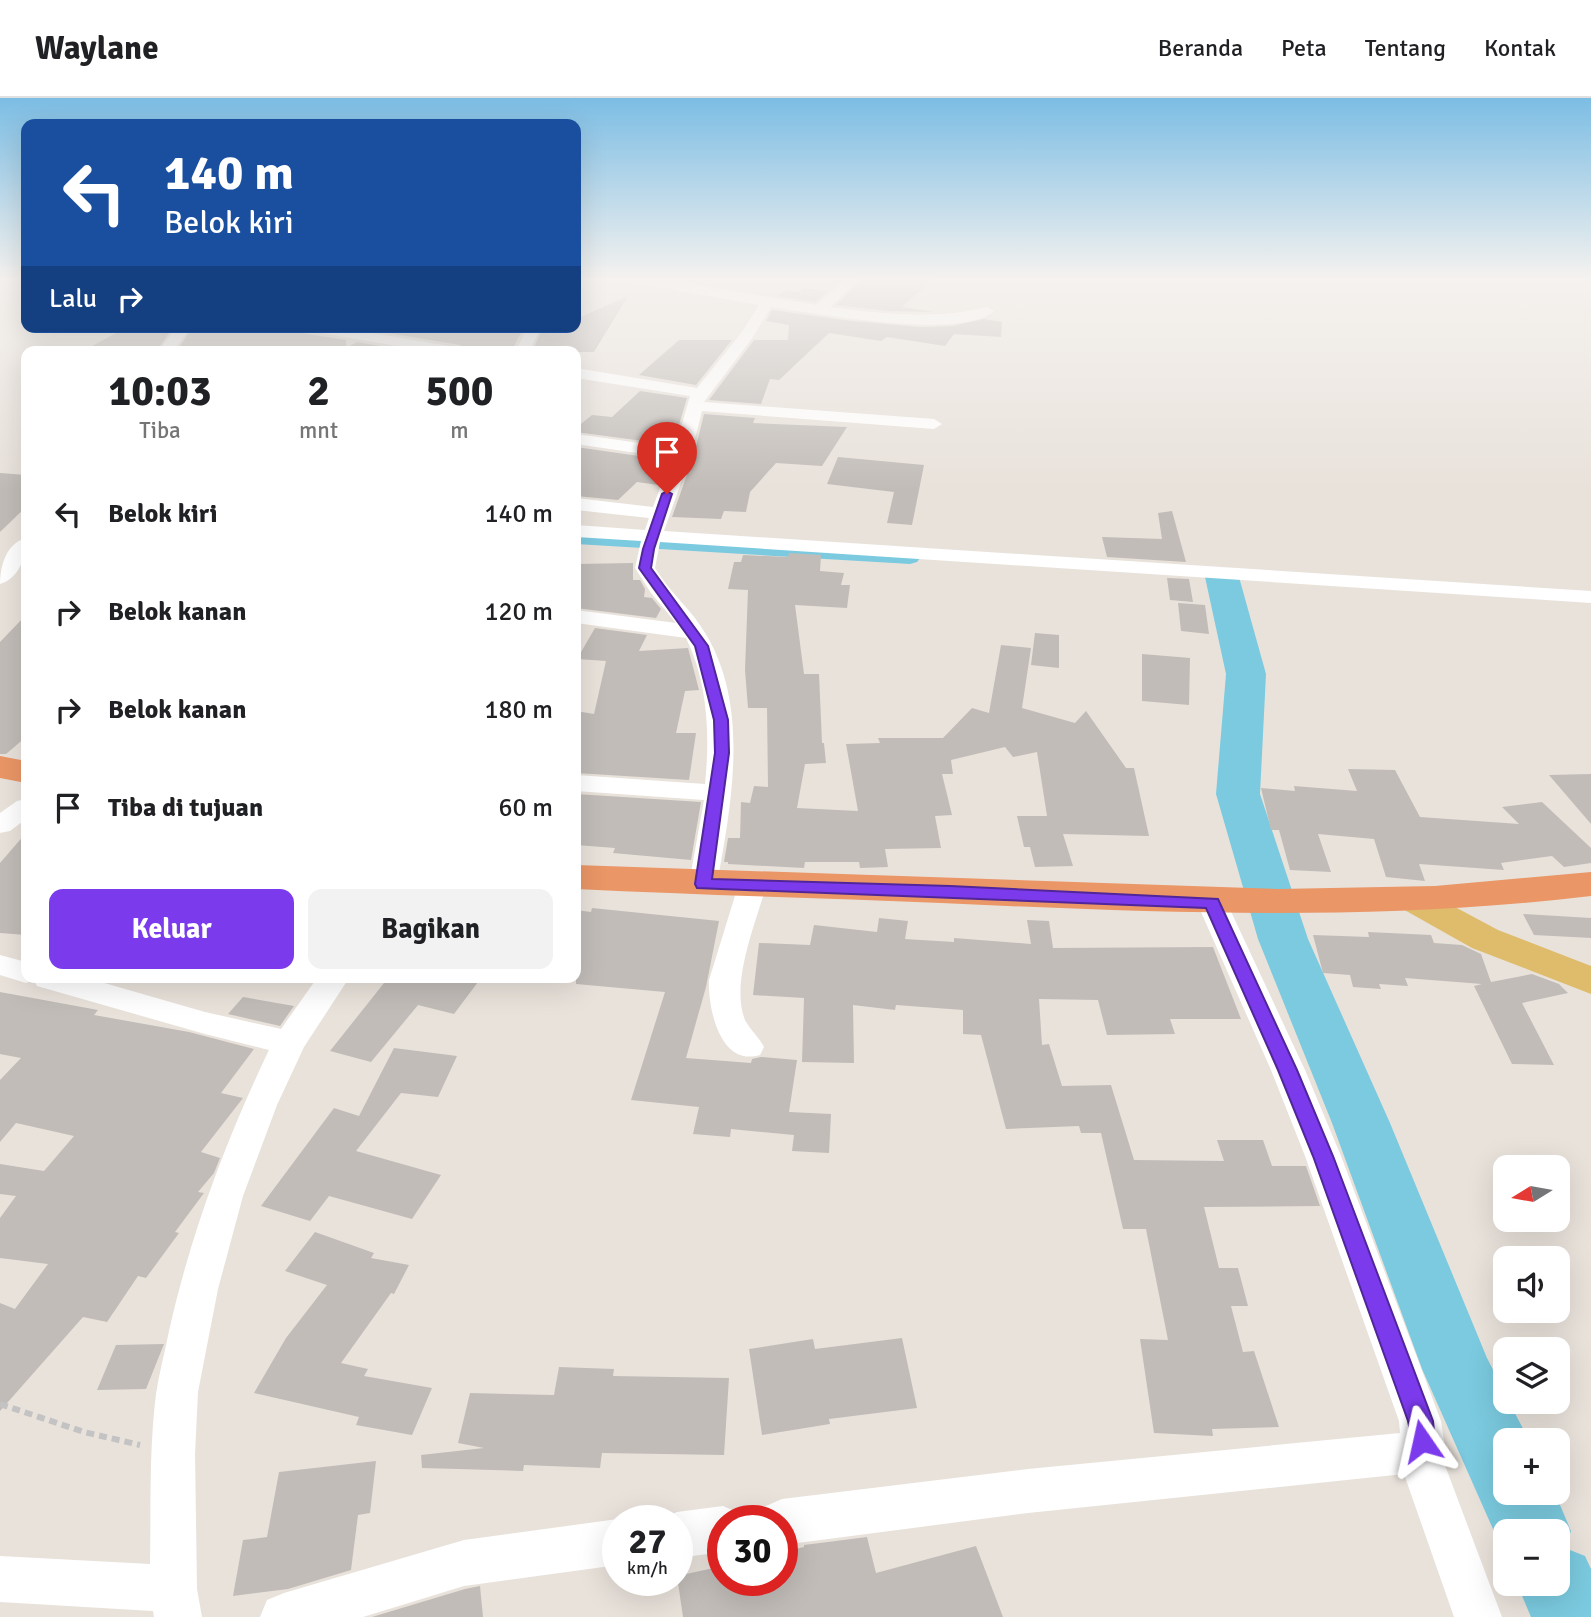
<!DOCTYPE html>
<html lang="id">
<head>
<meta charset="utf-8">
<style>
	body { margin:0; font-family:Signika,sans-serif; background:#f2f2f2; color:#202124; height:100vh; display:flex; flex-direction:column; font-size:26px; white-space:nowrap }
	* { box-sizing:border-box; margin:0 }
	p { font-size:23px; color:#757577 }
	.icon { flex:none; width:38px; height:38px; fill:none; stroke:currentColor; stroke-width:2; stroke-linecap:round; stroke-linejoin:round }
	.map { position:relative; flex:1; overflow:hidden }
	.panel { position:absolute; left:21px; top:248px; width:560px; height:637px; display:flex; flex-direction:column; background:#fff; border-radius:14px; box-shadow:0 7px 28px #0002 }
	.panel>* { flex:none }
	.guide { position:absolute; left:21px; top:21px; width:560px; height:214px; border-radius:14px; box-shadow:0 7px 28px #0002; background:#1a4fa0; color:#fff; overflow:hidden }
	.needle { width:46px; rotate:259deg }
	.buttons { position:absolute; left:1493px; top:1057px; display:grid; gap:14px }
	.buttons a { display:grid; place-items:center; width:77px; height:77px; border-radius:14px; background:#fff; box-shadow:0 7px 28px #0002; font-size:35px }
	.speed { position:absolute; left:602px; top:1407px; display:flex; gap:14px; font-size:35px; font-weight:700; text-align:center }
	.speed>* { display:grid; place-content:center; width:91px; height:91px; border-radius:50%; background:#fff; box-shadow:0 7px 28px #0002; line-height:1 }
	.speed small { font-size:18px; font-weight:400 }
	.speed .limit { border:10px solid #d22; background:#fff; color:#111 }
	.pin { position:absolute; display:grid; place-items:center; width:60px; height:60px; color:#fff; margin:-72px -30px; border-radius:50% 50% 50% 0; rotate:-45deg; box-shadow:0 0 7px #0007 }
	.pin .icon { rotate:45deg }
	.me { position:absolute; width:77px; margin:-38px; rotate:349deg; stroke-linejoin:round; filter:drop-shadow(0 0 5px #0008) }
	.turn { display:flex; align-items:center; gap:24px; height:147px; padding:0 28px; font-size:32px }
	.turn .icon { width:91px; height:91px; stroke-width:2.5 }
	.turn b { display:block; font-size:49px; line-height:60px }
	.then { display:flex; align-items:center; height:66px; padding:0 28px; background:#0003; gap:14px; font-size:26px }
	.eta { display:flex; justify-content:space-evenly; align-items:center; height:119px; text-align:center }
	.eta b { font-size:42px; font-weight:700; line-height:49px }
	.button { display:flex; gap:14px; margin-top:auto; padding:14px 28px }
	.button a { flex:1; height:80px; border-radius:14px; background:#7c3aed; color:#fff; font-size:28px; font-weight:700; line-height:80px; text-align:center }
	.button a+a { background:#f2f2f2; color:#202124 }
	ul { padding:0; list-style:none }
	li { display:flex; align-items:center; gap:21px; height:98px; padding:0 28px }
	li div { flex:1 }
	li b { display:block; font-size:26px }
	li em { font-style:normal }
	header { display:flex; align-items:center; gap:42px; box-sizing:border-box; height:98px; padding:0 35px; background:#fff; border-bottom:2px solid #e0e0e0 }
	header strong { font-size:33px }
	nav { display:flex; gap:38px; margin-inline-start:auto; font-size:24px }
	.map>svg:first-child { display:block }
	.lines { fill:none; stroke-linecap:round; stroke-linejoin:round }
	.canal { fill:#7bcadf; fill-rule:evenodd }
	.river { fill:#7bcadf; fill-rule:evenodd }
	.building { fill:#c1bcb8 }
	.path { stroke:#c3c3c3; stroke-width:6; stroke-dasharray:8 5; stroke-linecap:butt }
	.minor { fill:#fff; fill-rule:evenodd }
	.major { fill:#debc6b; fill-rule:evenodd }
	.highway { fill:#ea9666; fill-rule:evenodd }
	.route { fill:#7c3aed; stroke:#51269a; stroke-width:2 }
</style>
</head>
<body>
<header>
<strong>Waylane</strong>
<nav><a>Beranda</a><a>Peta</a><a>Tentang</a><a>Kontak</a></nav>
</header>
<div class="map">
<svg width="1591" height="1519" viewBox="0 0 1591 1519">
	<rect width="100%" height="100%" fill="#e9e2db"/>
	<g class="lines">
		<path class="canal" d="M 576,434 L 910,454 L 917,456 L 920,460 L 917,464 L 910,466 L 576,446 Z"/>
		<path class="river" d="M 1222,469 L 1234,472 L 1239,479 L 1266,576 L 1260,696 L 1308,841 L 1390,1025 L 1487,1260 L 1505,1295 L 1505,1304 L 1509,1304 L 1529,1342 L 1505,1342 L 1505,1395 L 1555,1395 L 1571,1433 L 1565,1450 L 1585,1458 L 1591,1471 L 1591,1519 L 1531,1519 L 1517,1486 L 1558,1486 L 1558,1433 L 1505,1433 L 1505,1458 L 1422,1271 L 1332,1025 L 1258,841 L 1216,696 L 1226,576 L 1205,479 L 1210,472 Z"/>
	</g>
	<g class="building">
		<path d="M 865,179 L 935,179 L 902,209 L 934,214 L 889,213 L 836,207 Z"/>
		<path d="M 804,190 L 828,193 L 815,204 L 776,198 L 787,192 L 798,194 Z"/>
		<path d="M 628,198 L 594,254 L 532,254 L 543,229 L 576,229 L 576,221 Z"/>
		<path d="M 772,212 L 852,223 L 921,229 L 952,228 L 984,221 L 1002,224 L 1001,239 L 954,236 L 945,248 L 887,239 L 881,243 L 829,235 L 779,282 L 770,281 L 761,306 L 709,302 L 754,242 L 788,242 L 789,227 L 766,223 Z"/>
		<path d="M 127,229 L 173,229 L 156,254 L 83,253 Z"/>
		<path d="M 193,229 L 263,229 L 346,242 L 346,250 L 357,244 L 415,254 L 176,254 Z"/>
		<path d="M 383,229 L 524,229 L 511,254 L 470,254 L 460,247 L 376,233 Z"/>
		<path d="M 679,242 L 732,242 L 696,287 L 639,277 Z"/>
		<path d="M 640,293 L 687,300 L 673,347 L 576,334 L 576,330 L 592,317 L 612,319 Z"/>
		<path d="M 704,316 L 755,320 L 753,325 L 847,329 L 822,368 L 776,365 L 750,394 L 746,414 L 724,413 L 721,421 L 672,419 L 694,357 Z"/>
		<path d="M 576,349 L 667,362 L 658,387 L 637,384 L 618,402 L 576,398 Z"/>
		<path d="M 838,359 L 924,367 L 912,427 L 887,425 L 894,394 L 827,386 Z"/>
		<path d="M 0,375 L 26,377 L 26,409 L 0,434 Z"/>
		<path d="M 1172,413 L 1186,464 L 1107,459 L 1102,439 L 1162,441 L 1158,415 Z"/>
		<path d="M 789,455 L 821,457 L 820,473 L 844,475 L 841,487 L 850,487 L 847,510 L 795,507 L 804,576 L 819,576 L 822,645 L 824,645 L 826,665 L 805,666 L 797,710 L 858,713 L 846,646 L 880,645 L 878,640 L 943,640 L 972,610 L 989,615 L 1001,547 L 1031,550 L 1022,610 L 1075,625 L 1086,613 L 1126,670 L 1134,670 L 1149,738 L 1063,736 L 1073,768 L 1035,769 L 1030,749 L 1024,749 L 1017,718 L 1047,718 L 1037,654 L 1013,659 L 1005,649 L 951,662 L 953,676 L 942,676 L 952,717 L 935,718 L 941,750 L 885,751 L 888,769 L 860,770 L 859,764 L 805,764 L 804,770 L 728,766 L 728,764 L 724,764 L 728,740 L 740,740 L 741,704 L 750,705 L 754,688 L 768,689 L 767,610 L 748,610 L 745,572 L 748,492 L 728,491 L 734,464 L 741,464 L 743,457 L 788,459 Z"/>
		<path d="M 633,465 L 633,482 L 640,482 L 645,491 L 644,499 L 652,500 L 661,511 L 656,520 L 576,510 L 576,466 Z"/>
		<path d="M 1167,480 L 1189,481 L 1193,504 L 1170,502 Z"/>
		<path d="M 1178,505 L 1205,507 L 1209,536 L 1181,533 Z"/>
		<path d="M 26,517 L 26,639 L 6,656 L 0,656 L 0,544 Z"/>
		<path d="M 595,530 L 647,537 L 639,553 L 688,550 L 699,592 L 685,593 L 676,635 L 696,635 L 689,682 L 576,675 L 576,613 L 594,616 L 606,563 L 577,561 Z"/>
		<path d="M 1035,535 L 1059,537 L 1059,570 L 1031,567 Z"/>
		<path d="M 1142,556 L 1190,560 L 1189,607 L 1142,603 Z"/>
		<path d="M 1348,671 L 1395,672 L 1420,719 L 1519,726 L 1502,709 L 1542,704 L 1591,750 L 1591,765 L 1564,769 L 1552,758 L 1501,765 L 1504,772 L 1419,766 L 1425,783 L 1386,779 L 1374,741 L 1318,736 L 1331,774 L 1290,772 L 1279,732 L 1271,732 L 1261,690 L 1295,693 L 1294,688 L 1357,693 Z"/>
		<path d="M 1591,676 L 1591,726 L 1549,677 Z"/>
		<path d="M 576,696 L 701,704 L 691,762 L 613,755 L 615,750 L 576,747 Z"/>
		<path d="M 26,735 L 26,837 L 0,835 L 0,765 Z"/>
		<path d="M 592,810 L 719,823 L 706,889 L 686,960 L 751,965 L 752,961 L 761,959 L 797,962 L 789,1014 L 831,1016 L 829,1055 L 792,1053 L 794,1037 L 731,1031 L 730,1039 L 693,1036 L 699,1009 L 631,1002 L 665,894 L 576,886 L 576,812 L 591,814 Z"/>
		<path d="M 1523,816 L 1591,820 L 1591,840 L 1534,837 Z"/>
		<path d="M 879,820 L 908,823 L 905,841 L 954,844 L 954,840 L 1031,846 L 1027,822 L 1049,823 L 1053,850 L 1213,849 L 1241,921 L 1170,921 L 1175,936 L 1107,937 L 1098,902 L 1039,901 L 1042,947 L 1049,946 L 1062,988 L 1111,987 L 1134,1062 L 1224,1063 L 1217,1042 L 1263,1042 L 1272,1068 L 1306,1068 L 1320,1108 L 1204,1109 L 1219,1170 L 1238,1170 L 1248,1208 L 1231,1208 L 1243,1254 L 1254,1253 L 1279,1329 L 1212,1331 L 1213,1338 L 1154,1335 L 1140,1241 L 1168,1242 L 1146,1131 L 1123,1131 L 1101,1035 L 1081,1035 L 1079,1028 L 1006,1031 L 981,937 L 963,936 L 963,912 L 896,907 L 895,912 L 853,907 L 854,965 L 802,964 L 804,900 L 753,897 L 759,845 L 810,847 L 814,827 L 877,834 Z"/>
		<path d="M 1368,834 L 1431,837 L 1434,845 L 1462,847 L 1481,856 L 1491,884 L 1532,876 L 1559,886 L 1568,895 L 1522,905 L 1554,967 L 1512,966 L 1474,888 L 1482,886 L 1405,880 L 1408,888 L 1379,886 L 1381,891 L 1353,889 L 1350,877 L 1323,875 L 1313,837 L 1369,839 Z"/>
		<path d="M 388,880 L 481,880 L 454,916 L 418,907 L 371,964 L 330,953 Z"/>
		<path d="M 0,894 L 98,912 L 94,917 L 189,934 L 254,951 L 221,995 L 243,1000 L 201,1054 L 220,1060 L 214,1075 L 198,1094 L 204,1095 L 175,1134 L 179,1135 L 146,1180 L 138,1178 L 107,1224 L 83,1219 L 0,1313 L 0,1205 L 15,1211 L 48,1166 L 0,1160 L 0,1120 L 16,1098 L 0,1096 L 0,1066 L 44,1073 L 74,1038 L 16,1025 L 0,1044 L 0,982 L 21,960 L 0,956 Z"/>
		<path d="M 243,899 L 294,908 L 280,928 L 228,916 Z"/>
		<path d="M 394,950 L 457,958 L 438,999 L 401,995 L 356,1053 L 441,1077 L 412,1121 L 329,1098 L 310,1123 L 261,1108 L 334,1010 L 359,1018 Z"/>
		<path d="M 315,1134 L 374,1155 L 371,1160 L 409,1167 L 394,1196 L 391,1195 L 341,1265 L 368,1271 L 364,1278 L 432,1290 L 412,1337 L 356,1327 L 359,1319 L 254,1295 L 286,1240 L 327,1187 L 285,1173 Z"/>
		<path d="M 902,1240 L 917,1310 L 829,1321 L 830,1326 L 762,1337 L 749,1251 L 813,1241 L 815,1251 Z"/>
		<path d="M 164,1246 L 146,1291 L 97,1292 L 116,1247 Z"/>
		<path d="M 559,1269 L 614,1271 L 613,1278 L 729,1280 L 724,1357 L 602,1355 L 600,1370 L 524,1367 L 523,1373 L 422,1370 L 421,1357 L 484,1350 L 458,1345 L 470,1295 L 554,1297 Z"/>
		<path d="M 376,1363 L 370,1415 L 358,1417 L 351,1472 L 288,1491 L 233,1498 L 243,1442 L 267,1439 L 279,1374 Z"/>
		<path d="M 867,1439 L 876,1475 L 976,1448 L 1003,1519 L 683,1519 L 677,1478 L 723,1468 L 723,1482 L 782,1482 L 782,1454 L 804,1449 L 804,1447 Z"/>
		<path d="M 480,1488 L 483,1519 L 372,1519 L 465,1491 Z"/>
	</g>
	<g class="lines">
		<path class="path" d="M 0,1306 L 84,1334 L 140,1347"/>
		<g class="minor">
			<path d="M 619,179 L 649,179 L 816,207 L 848,179 L 862,179 L 830,209 C 883,216 935,222 987,209 L 994,213 C 961,243 816,215 771,209 L 753,239 L 704,304 L 934,321 L 942,326 L 934,331 L 702,313 L 691,356 L 664,433 L 1591,493 L 1591,505 L 660,444 L 655,470 C 670,495 693,513 707,538 C 750,612 731,708 717,786 L 713,792 L 703,795 L 693,792 L 689,786 L 704,702 L 576,693 L 576,677 L 705,686 C 710,637 708,585 686,540 L 576,525 L 576,512 L 676,525 L 651,495 L 635,470 L 641,443 L 576,439 L 576,427 L 645,432 L 649,420 L 576,412 L 576,400 L 653,409 L 671,360 L 576,346 L 576,336 L 675,350 L 690,298 L 576,280 L 576,270 L 697,290 L 742,234 L 759,207 L 625,183 Z"/>
			<path d="M 176,229 L 191,229 L 173,254 L 158,254 Z"/>
			<path d="M 303,229 L 337,229 L 460,250 L 467,254 L 432,254 L 310,233 Z"/>
			<path d="M 527,229 L 541,229 L 529,254 L 513,254 L 520,245 Z"/>
			<path d="M 26,440 C 27,457 19,481 0,486 C 0,469 6,445 26,440 Z"/>
			<path d="M 26,701 L 26,721 L 10,733 L 0,735 L 0,715 L 17,703 Z"/>
			<path d="M 752,779 L 762,782 L 766,788 C 756,825 730,885 745,922 C 750,932 759,939 764,949 L 760,957 C 720,969 708,911 709,882 L 738,788 L 742,782 Z"/>
			<path d="M 1212,796 L 1222,798 L 1227,805 L 1305,972 L 1341,1058 L 1441,1323 L 1444,1343 L 1440,1354 L 1502,1519 L 1454,1519 L 1404,1376 L 1028,1415 L 782,1447 L 782,1423 L 760,1423 L 766,1408 L 782,1401 L 1028,1371 L 1400,1335 L 1399,1323 L 1305,1058 L 1271,972 L 1197,805 L 1202,798 Z"/>
			<path d="M 0,857 L 26,864 L 26,880 L 87,880 L 205,914 L 281,931 L 317,880 L 349,880 L 304,949 L 277,1007 L 243,1098 L 218,1191 L 198,1294 L 195,1356 L 197,1491 L 202,1519 L 154,1519 L 153,1513 L 0,1504 L 0,1458 L 150,1466 C 151,1409 149,1352 156,1296 C 159,1275 165,1254 169,1233 C 191,1135 226,1042 269,952 L 205,936 L 37,888 L 34,882 L 26,885 L 0,877 Z"/>
			<path d="M 723,1408 L 739,1415 L 742,1423 L 723,1423 L 723,1454 L 677,1460 L 677,1423 L 661,1421 L 677,1414 Z"/>
			<path d="M 618,1421 L 622,1423 L 618,1423 L 618,1467 L 464,1488 L 363,1519 L 260,1519 L 267,1502 L 284,1495 L 464,1442 Z"/>
		</g>
		<path class="major" d="M 1414,790 L 1427,794 L 1498,832 L 1591,868 L 1591,896 L 1472,850 L 1401,810 L 1396,802 L 1401,794 Z"/>
		<g class="highway">
			<path d="M 0,658 L 26,663 L 26,685 L 0,680 Z"/>
			<path d="M 576,767 L 1279,791 L 1435,788 L 1591,774 L 1591,798 C 1373,824 1160,815 941,805 C 819,800 698,797 576,791 Z"/>
		</g>
	</g>
	<linearGradient id="sky" x2="0" y2="1"><stop stop-color="#7cbde4"/><stop offset="0.46" stop-color="#f5f2ef"/><stop offset="1" stop-color="#f5f2ef" stop-opacity="0"/></linearGradient>
	<rect width="1591" height="392" fill="url(#sky)"/>
	<path class="route" d="M 667,393 L 672,396 L 654,451 L 651,470 L 708,548 L 728,622 L 729,655 L 712,781 L 950,788 L 1218,801 L 1297,972 L 1333,1058 L 1433,1323 L 1435,1343 L 1431,1352 L 1422,1355 L 1414,1352 L 1408,1323 L 1313,1058 L 1278,972 L 1206,810 L 697,790 L 695,786 L 715,655 L 714,622 L 695,548 L 639,470 L 643,451 L 662,396 Z"/>
</svg>
<div class="buttons">
<a><svg class="needle" viewBox="-14 -14 28 28"><path d="M0-13l5 13h-10z" fill="#e53935"/><path d="M0 13l5-13h-10z" fill="#757577"/></svg></a>
<a><svg class="icon" aria-label="sound" viewBox="0 0 24 24"><path d="M4 9h4l5-4v14l-5-4H4zM17 9q2 3 0 6"/></svg></a>
<a><svg class="icon" aria-label="layers" viewBox="0 0 24 24"><path d="M12 4l9 5-9 5-9-5zM3 14l9 5 9-5"/></svg></a>
<a>+</a>
<a>−</a>
</div>
<div class="speed"><div>27<small>km/h</small></div><div class="limit">30</div></div>
<div class="pin" style="left:667px;top:396px;background:#d93025"><svg class="icon" aria-label="arrive" viewBox="0 0 24 24"><path d="M6 21V4h12l-3 4 3 4H6"/></svg></div>
<svg class="me" style="left:1422px;top:1343px" viewBox="-20 -20 40 40"><path d="M0-17L14 15 0 8-14 15z" fill="#7c3aed" stroke="#fff" stroke-width="4"/></svg>
<div class="guide">
<div class="turn"><svg class="icon" aria-label="left" viewBox="0 0 24 24"><path d="M17 20v-9H6M10 6l-5 5 5 5"/></svg><div><b>140 m</b>Belok kiri</div></div>
<div class="then">Lalu<svg class="icon" aria-label="right" viewBox="0 0 24 24"><path d="M7 20v-9h11M14 6l5 5-5 5"/></svg></div>
</div>
<section class="panel">
<div class="eta">
<div><b>10:03</b><p>Tiba</p></div>
<div><b>2</b><p>mnt</p></div>
<div><b>500</b><p>m</p></div>
</div>
<ul>
<li><svg class="icon" aria-label="left" viewBox="0 0 24 24"><path d="M17 20v-9H6M10 6l-5 5 5 5"/></svg><div><b>Belok kiri</b></div><em>140 m</em></li>
<li><svg class="icon" aria-label="right" viewBox="0 0 24 24"><path d="M7 20v-9h11M14 6l5 5-5 5"/></svg><div><b>Belok kanan</b></div><em>120 m</em></li>
<li><svg class="icon" aria-label="right" viewBox="0 0 24 24"><path d="M7 20v-9h11M14 6l5 5-5 5"/></svg><div><b>Belok kanan</b></div><em>180 m</em></li>
<li><svg class="icon" aria-label="arrive" viewBox="0 0 24 24"><path d="M6 21V4h12l-3 4 3 4H6"/></svg><div><b>Tiba di tujuan</b></div><em>60 m</em></li>
</ul>
<div class="button"><a>Keluar</a><a>Bagikan</a></div>
</section>
</div>
</body>
</html>
